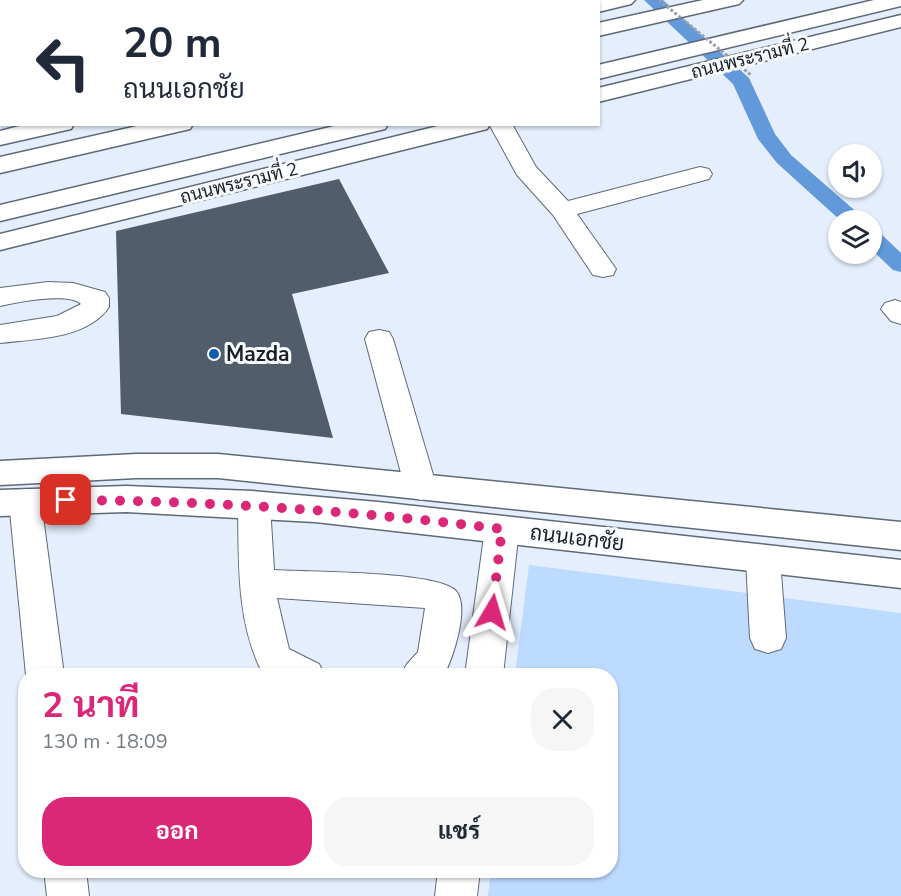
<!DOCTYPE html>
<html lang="th">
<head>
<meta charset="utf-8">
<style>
	body { margin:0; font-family:"Nunito Sans",Sarabun,sans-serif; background:#f6f6f7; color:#1f2937; height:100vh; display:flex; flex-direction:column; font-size:22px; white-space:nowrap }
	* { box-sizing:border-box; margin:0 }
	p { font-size:20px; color:#747a83 }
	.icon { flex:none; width:33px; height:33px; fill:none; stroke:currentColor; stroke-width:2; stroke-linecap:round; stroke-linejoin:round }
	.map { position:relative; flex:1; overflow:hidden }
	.sheet { position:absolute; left:18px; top:668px; width:600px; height:210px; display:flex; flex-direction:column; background:#fff; border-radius:24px; box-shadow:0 2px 4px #0004 }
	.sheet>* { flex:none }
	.top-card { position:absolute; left:0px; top:0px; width:600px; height:126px; box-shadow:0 2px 4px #0004; background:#fff; color:#1f2937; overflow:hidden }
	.tools { position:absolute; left:828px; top:144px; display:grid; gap:12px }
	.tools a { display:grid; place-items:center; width:54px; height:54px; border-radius:50%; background:#fff; box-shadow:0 2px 4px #0004; font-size:30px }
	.pin { position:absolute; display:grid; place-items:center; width:51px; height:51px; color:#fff; margin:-26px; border-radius:12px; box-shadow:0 3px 9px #0006 }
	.me { position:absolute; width:66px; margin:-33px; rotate:7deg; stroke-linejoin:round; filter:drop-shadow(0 0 4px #0008) }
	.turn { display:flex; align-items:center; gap:21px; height:126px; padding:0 24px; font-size:27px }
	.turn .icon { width:78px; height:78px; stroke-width:2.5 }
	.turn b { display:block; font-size:42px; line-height:51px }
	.round { display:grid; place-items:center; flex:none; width:63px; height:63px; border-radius:24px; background:#f6f6f7 }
	.summary { display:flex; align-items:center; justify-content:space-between; height:102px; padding:0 24px }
	h1 { font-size:36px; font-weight:700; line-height:45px; color:#db2777 }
	.primary-button { display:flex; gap:12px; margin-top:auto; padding:12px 24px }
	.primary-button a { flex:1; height:69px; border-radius:24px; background:#db2777; color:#fff; font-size:24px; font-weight:700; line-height:69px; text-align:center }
	.primary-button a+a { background:#f6f6f7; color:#1f2937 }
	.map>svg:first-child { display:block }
	.green { fill:#bddaff }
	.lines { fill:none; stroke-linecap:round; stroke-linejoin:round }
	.canal { fill:#6199db; fill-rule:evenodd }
	.building { fill:#525d6b }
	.minor-casing { stroke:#5e6977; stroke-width:2 }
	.major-casing { stroke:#5e6977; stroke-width:3 }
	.highway-casing { stroke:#5e6977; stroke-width:3 }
	.minor { fill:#fff; fill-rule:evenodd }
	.major { fill:#fff; fill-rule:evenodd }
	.highway { fill:#fff; fill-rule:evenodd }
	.path-bridge { stroke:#98a0ab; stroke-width:3; stroke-dasharray:3 2; stroke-linecap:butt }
	.route { stroke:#db2777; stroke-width:10; stroke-dasharray:0 18 }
	.poi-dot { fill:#0c5cab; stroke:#f8fbfe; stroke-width:2 }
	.labels { text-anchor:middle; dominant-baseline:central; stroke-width:6; stroke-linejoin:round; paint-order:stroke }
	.far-street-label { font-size:18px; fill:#191e24; stroke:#f8fbfe }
	.poi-label { font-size:21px; font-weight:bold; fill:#191e24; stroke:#f8fbfe; text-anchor:start }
	.street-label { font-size:21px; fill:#191e24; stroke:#f8fbfe }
</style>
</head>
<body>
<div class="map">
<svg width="901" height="896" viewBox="0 0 901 896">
	<rect width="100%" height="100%" fill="#e4eefc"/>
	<path class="green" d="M 529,565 L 901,613 L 901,896 L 488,896 L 491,870 L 610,870 L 610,675 L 515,675 Z"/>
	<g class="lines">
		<g class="canal">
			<path d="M 644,0 L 663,0 L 749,78 L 775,134 L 791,155 L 860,215 L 863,220 L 840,220 L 777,163 L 758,139 L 733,84 Z"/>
			<path d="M 872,231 L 880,233 L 901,253 L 901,272 L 893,270 L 872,250 Z"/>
		</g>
	</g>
	<path class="building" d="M 339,179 L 389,273 L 292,294 L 333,438 L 121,414 L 116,231 Z"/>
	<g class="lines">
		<defs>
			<g id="minor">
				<path d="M 0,0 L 18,0 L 18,2 L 2,2 L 2,6 Z"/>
				<path d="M 311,0 L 331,0 L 332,2 L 312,2 Z"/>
				<path d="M 561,0 L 582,0 L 583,2 L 562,2 Z"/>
				<path d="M 489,124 L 512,124 L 536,167 L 568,201 L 700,167 L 709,169 L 712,174 L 709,179 L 577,214 L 616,269 L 613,275 L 603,277 L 593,275 L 553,215 L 517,175 Z"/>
				<path d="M 48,282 L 73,283 L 105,292 L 109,298 L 109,307 C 88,339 34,339 0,343 L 0,325 L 57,316 L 81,304 C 68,292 18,302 0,306 L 0,288 Z"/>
				<path d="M 895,300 L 901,302 L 901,324 L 891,321 L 881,309 L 885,303 Z"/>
				<path d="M 379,330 L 389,332 L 393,339 L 437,488 L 432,497 L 421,500 L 410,497 L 405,488 L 365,339 L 369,332 Z"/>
				<path d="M 25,489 L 37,492 L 41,501 L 64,675 L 26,675 L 9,501 L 13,492 Z"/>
				<path d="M 254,493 L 266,496 L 270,505 L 274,570 C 305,572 439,571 456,591 C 470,607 453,658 444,675 L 401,675 L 407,664 L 418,652 L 425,608 L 277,598 L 289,649 L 319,664 L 325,675 L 271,675 L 261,670 C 236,619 239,560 238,505 L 242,496 Z"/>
				<path d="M 502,516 L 514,520 L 519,529 L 503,675 L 465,675 L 485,529 L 490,520 Z"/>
				<path d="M 763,547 L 775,550 L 780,560 L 786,638 L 781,649 L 768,653 L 755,649 L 750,638 L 746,560 L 751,550 Z"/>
				<path d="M 44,870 L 86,870 L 89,896 L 47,896 Z"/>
				<path d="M 438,870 L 480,870 L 477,896 L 435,896 Z"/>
			</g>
			<g id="major">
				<path d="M 596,0 L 635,0 L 631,4 L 598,12 L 598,2 L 590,2 Z"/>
				<path d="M 901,15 L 901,27 L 598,102 L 598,88 Z"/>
				<path d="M 27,124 L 74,124 L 71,129 L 0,145 L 0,131 Z"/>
				<path d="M 446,124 L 490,124 L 487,129 L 0,250 L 0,234 Z"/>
				<path d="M 136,454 L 218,454 L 901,522 L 901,550 L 218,478 L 136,478 L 0,485 L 0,461 Z"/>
				<path d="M 126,486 L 252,491 L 378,502 L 901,560 L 901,588 L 315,522 L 126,512 L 0,516 L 0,490 Z"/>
			</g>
			<g id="highway">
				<path d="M 703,0 L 743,0 L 739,4 L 598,36 L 598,23 Z"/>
				<path d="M 874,0 L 901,0 L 901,6 L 598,79 L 598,65 Z"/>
				<path d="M 146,124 L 193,124 L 190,129 L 0,173 L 0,157 Z"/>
				<path d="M 343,124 L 388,124 L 385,129 L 0,221 L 0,205 Z"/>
			</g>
		</defs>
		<use href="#minor" class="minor-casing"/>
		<use href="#major" class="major-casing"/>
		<use href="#highway" class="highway-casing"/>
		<use href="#minor" class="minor"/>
		<use href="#major" class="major"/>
		<use href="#highway" class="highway"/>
		<path class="path-bridge" d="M 659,0 L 751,75"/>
	</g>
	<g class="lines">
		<path class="route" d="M 66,500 C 212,501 357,511 502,529 L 492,612"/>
	</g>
	<circle class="poi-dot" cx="214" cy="354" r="6"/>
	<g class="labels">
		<g class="far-street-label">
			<text transform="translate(750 58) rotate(-14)">ถนนพระรามที่ 2</text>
			<text transform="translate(239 183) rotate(-14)">ถนนพระรามที่ 2</text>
		</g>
		<g class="poi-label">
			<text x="226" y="354">Mazda</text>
		</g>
		<g class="street-label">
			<text transform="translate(577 538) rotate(7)">ถนนเอกชัย</text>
		</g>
	</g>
</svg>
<div class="tools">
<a><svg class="icon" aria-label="sound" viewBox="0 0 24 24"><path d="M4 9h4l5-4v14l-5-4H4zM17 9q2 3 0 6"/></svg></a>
<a><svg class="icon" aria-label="layers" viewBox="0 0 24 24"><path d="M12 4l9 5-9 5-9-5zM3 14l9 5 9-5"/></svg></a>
</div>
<div class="pin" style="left:66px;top:500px;background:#d93025"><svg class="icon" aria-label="arrive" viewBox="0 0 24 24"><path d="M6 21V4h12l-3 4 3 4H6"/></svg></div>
<svg class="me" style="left:492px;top:612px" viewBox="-20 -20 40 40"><path d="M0-17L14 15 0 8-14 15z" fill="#db2777" stroke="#fff" stroke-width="4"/></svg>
<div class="top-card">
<div class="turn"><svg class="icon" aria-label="left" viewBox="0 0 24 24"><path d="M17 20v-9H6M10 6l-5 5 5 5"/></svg><div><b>20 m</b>ถนนเอกชัย</div></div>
</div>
<section class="sheet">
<div class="summary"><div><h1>2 นาที</h1><p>130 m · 18:09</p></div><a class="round"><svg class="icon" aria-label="close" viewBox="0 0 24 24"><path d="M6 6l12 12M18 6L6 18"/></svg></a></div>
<div class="primary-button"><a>ออก</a><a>แชร์</a></div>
</section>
</div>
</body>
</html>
